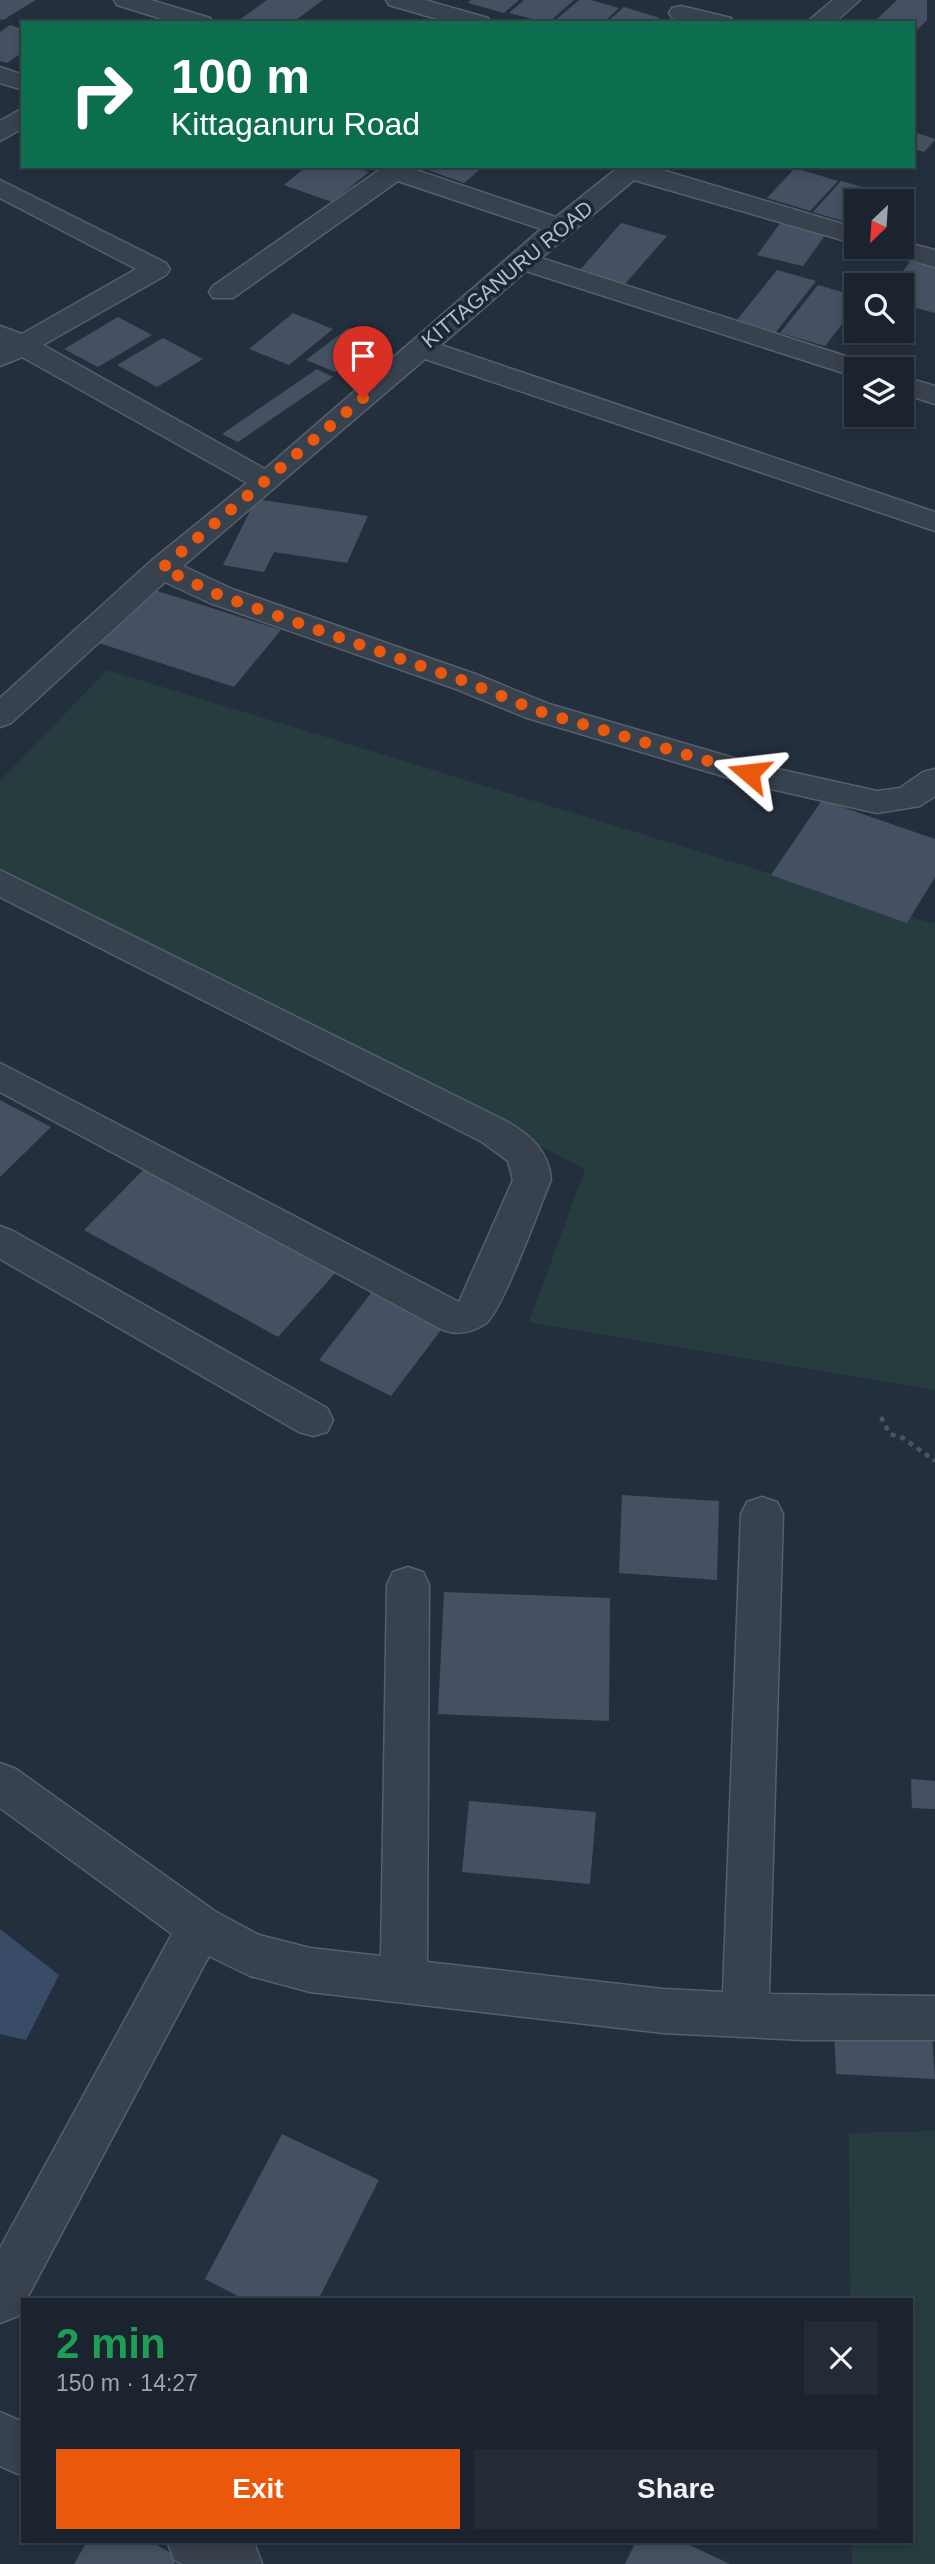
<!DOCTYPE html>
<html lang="en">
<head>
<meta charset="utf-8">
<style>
	body { margin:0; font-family:Arial,sans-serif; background:#242b36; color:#f1f3f6; height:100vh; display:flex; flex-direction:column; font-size:26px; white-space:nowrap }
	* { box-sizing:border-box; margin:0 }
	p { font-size:23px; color:#a0a4aa }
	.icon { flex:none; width:38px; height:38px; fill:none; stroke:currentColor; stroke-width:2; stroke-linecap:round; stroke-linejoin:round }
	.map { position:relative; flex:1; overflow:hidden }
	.sheet { position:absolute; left:21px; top:2298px; width:892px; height:245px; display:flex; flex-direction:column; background:#1b232e; border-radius:0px; box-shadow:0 4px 10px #0003,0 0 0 2px #39404a }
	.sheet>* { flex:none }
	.banner { position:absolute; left:21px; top:21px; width:894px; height:147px; border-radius:0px; box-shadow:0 4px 10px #0003,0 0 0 2px #39404a; background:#0b6e4f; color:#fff; overflow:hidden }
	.needle { width:46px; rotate:205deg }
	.buttons { position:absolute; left:844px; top:189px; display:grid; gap:14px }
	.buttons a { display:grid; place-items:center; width:70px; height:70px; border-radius:0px; background:#1b232e; box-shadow:0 4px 10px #0003,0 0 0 2px #39404a; font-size:35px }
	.pin { position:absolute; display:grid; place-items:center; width:60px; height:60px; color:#fff; margin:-72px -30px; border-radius:50% 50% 50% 0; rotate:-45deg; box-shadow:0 0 7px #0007 }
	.pin .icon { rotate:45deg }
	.me { position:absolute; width:77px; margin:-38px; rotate:287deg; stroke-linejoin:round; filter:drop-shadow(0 0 5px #0008) }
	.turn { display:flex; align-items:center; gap:24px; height:147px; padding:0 35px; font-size:32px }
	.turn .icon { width:91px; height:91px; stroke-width:2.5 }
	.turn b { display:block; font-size:49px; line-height:60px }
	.round { display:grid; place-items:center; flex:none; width:74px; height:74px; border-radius:0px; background:#242b36 }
	.head { display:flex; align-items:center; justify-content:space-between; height:119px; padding:0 35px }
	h1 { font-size:42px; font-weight:700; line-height:52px; color:#1e9e55 }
	.cta { display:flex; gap:14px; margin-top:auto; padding:14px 35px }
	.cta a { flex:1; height:80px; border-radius:0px; background:#ea580c; color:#fff; font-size:28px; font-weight:700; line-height:80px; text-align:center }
	.cta a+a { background:#242b36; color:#f1f3f6 }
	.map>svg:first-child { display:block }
	.green { fill:#263c3f }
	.water { fill:#394c67 }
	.building { fill:#455162 }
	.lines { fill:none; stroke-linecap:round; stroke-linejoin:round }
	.minor-casing { stroke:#565f6c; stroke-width:3 }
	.path { stroke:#44595c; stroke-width:4.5; stroke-dasharray:5 5; stroke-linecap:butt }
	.minor { fill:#38414e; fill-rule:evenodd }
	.route { stroke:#ea580c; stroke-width:12; stroke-dasharray:0 21.6 }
	.labels { text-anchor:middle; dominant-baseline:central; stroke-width:7; stroke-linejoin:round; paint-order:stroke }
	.far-street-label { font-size:21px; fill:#b4bcc9; stroke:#1d2633 }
</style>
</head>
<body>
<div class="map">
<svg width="935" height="2564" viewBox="0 0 935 2564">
	<rect width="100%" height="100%" fill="#242f3e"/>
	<g class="green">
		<path d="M 107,670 L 935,924 L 935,1390 L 529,1322 L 585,1169 L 0,873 L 0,781 Z"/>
		<path d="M 935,2131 L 935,2564 L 852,2564 L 852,2541 L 912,2541 L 912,2300 L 850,2299 L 849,2133 Z"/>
	</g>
	<path class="water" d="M 0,1929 L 59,1975 L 26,2040 L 0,2034 Z"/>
	<g class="building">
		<path d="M 0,0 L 36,0 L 3,20 L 0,19 Z"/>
		<path d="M 267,0 L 323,0 L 292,23 L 235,23 Z"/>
		<path d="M 471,0 L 519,0 L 504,13 L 468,3 Z"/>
		<path d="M 524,0 L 574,0 L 548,23 L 509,13 Z"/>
		<path d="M 579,0 L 591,0 L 619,8 L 603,23 L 552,23 Z"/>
		<path d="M 897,0 L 927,0 L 927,20 L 914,33 L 914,23 L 873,23 Z"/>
		<path d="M 624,7 L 660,18 L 655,23 L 606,23 Z"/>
		<path d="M 10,25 L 23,29 L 23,52 L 7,63 L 0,61 L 0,32 Z"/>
		<path d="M 914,132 L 935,139 L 935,140 L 924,152 L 914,149 Z"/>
		<path d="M 307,166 L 353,166 L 369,172 L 332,202 L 284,185 Z"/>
		<path d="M 425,166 L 484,166 L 464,183 L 422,168 Z"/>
		<path d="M 795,168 L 838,181 L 810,211 L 767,198 Z"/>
		<path d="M 841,181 L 886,194 L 880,201 L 856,201 L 856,225 L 813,212 Z"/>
		<path d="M 781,222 L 826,234 L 803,266 L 757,255 Z"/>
		<path d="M 621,223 L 667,236 L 625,284 L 579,271 Z"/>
		<path d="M 910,262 L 935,268 L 935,313 L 901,304 L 901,285 L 892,285 Z"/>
		<path d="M 777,270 L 816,281 L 776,332 L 736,321 Z"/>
		<path d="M 818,285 L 856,296 L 856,306 L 825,346 L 780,333 Z"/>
		<path d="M 293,313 L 333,329 L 289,365 L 249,349 Z"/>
		<path d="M 118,317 L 152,335 L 98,367 L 64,349 Z"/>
		<path d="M 348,328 L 376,340 L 335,372 L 306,360 Z"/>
		<path d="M 163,338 L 203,359 L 157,387 L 117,365 Z"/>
		<path d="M 317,369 L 333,377 L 238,442 L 222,434 Z"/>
		<path d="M 256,499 L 368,516 L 347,563 L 274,552 L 264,572 L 223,565 Z"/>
		<path d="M 148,588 L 281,630 L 234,687 L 99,643 Z"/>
		<path d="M 822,800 L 935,839 L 935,877 L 907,923 L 771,875 Z"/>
		<path d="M 0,1100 L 51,1127 L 0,1177 Z"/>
		<path d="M 146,1167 L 338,1270 L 278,1337 L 84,1230 Z"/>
		<path d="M 375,1288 L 447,1322 L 391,1396 L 319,1360 Z"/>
		<path d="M 622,1495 L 719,1501 L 717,1580 L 619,1573 Z"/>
		<path d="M 444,1592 L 610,1598 L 609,1721 L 438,1714 Z"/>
		<path d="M 911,1779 L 935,1781 L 935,1809 L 912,1808 Z"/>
		<path d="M 469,1801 L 596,1812 L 590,1884 L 462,1872 Z"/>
		<path d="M 834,2027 L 932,2033 L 935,2079 L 836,2074 Z"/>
		<path d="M 282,2134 L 379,2180 L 318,2300 L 245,2300 L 205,2279 Z"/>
		<path d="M 87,2541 L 150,2541 L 178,2557 L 174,2564 L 74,2564 Z"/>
		<path d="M 636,2541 L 681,2541 L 730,2564 L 625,2564 Z"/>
	</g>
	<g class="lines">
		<defs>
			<g id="minor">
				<path d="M 114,0 L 151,0 L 210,18 L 213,23 L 175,23 L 117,5 Z"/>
				<path d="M 386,0 L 425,0 L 488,18 L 491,23 L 451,23 L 389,5 Z"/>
				<path d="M 833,0 L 860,0 L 834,23 L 806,23 Z"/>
				<path d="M 681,6 L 731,18 L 734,23 L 691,23 L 672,18 L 669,13 L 672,8 Z"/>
				<path d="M 0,67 L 23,75 L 23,90 L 0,83 Z"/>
				<path d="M 23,108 L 23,128 L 0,141 L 0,121 Z"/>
				<path d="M 385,166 L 415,166 L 413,169 L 556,217 L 620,166 L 649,166 L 856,228 L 856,244 L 634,180 L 541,258 L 867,363 L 871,369 L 856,369 L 856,377 L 526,271 L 441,345 L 935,512 L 935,531 L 425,359 L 183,566 L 232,589 L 478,675 L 549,704 L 751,763 L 877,791 L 900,788 L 923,772 L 935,769 L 935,796 L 920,806 L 877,813 L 749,784 L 527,718 L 456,689 L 210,603 L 165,582 L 11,723 L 0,727 L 0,698 L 151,561 L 247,483 L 22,357 L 0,366 L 0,326 L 22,334 L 136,269 L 0,198 L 0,180 L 166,263 L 170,269 L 166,275 L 43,345 L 265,469 L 541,229 L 398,181 L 233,298 L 213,298 L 209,292 L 213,286 Z"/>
				<path d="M 901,241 L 935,250 L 935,267 L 884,253 L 881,247 L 901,247 Z"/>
				<path d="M 901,376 L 935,386 L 935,404 L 901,393 Z"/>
				<path d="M 0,870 L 508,1122 C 531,1136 549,1151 551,1180 C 540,1205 502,1313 485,1324 C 471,1333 457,1335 443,1330 L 0,1092 L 0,1063 L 459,1302 L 513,1180 L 508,1161 L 482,1142 L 0,897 Z"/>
				<path d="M 0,1226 L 13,1231 L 327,1408 L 333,1420 L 327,1432 L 313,1436 L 299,1432 L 0,1259 Z"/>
				<path d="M 762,1497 L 777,1502 L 783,1514 L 769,1994 L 935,1996 L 935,2040 L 803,2040 L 663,2033 L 310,1992 L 250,1976 L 209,1956 L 26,2300 L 23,2300 L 18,2316 L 0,2323 L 0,2248 L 172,1934 L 0,1808 L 0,1763 L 16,1769 L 216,1912 L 259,1935 L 310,1948 L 381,1956 L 387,1585 L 393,1572 L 408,1567 L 423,1572 L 429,1585 L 427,1962 L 663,1989 L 723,1992 L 741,1514 L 747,1502 Z"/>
				<path d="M 0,2412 L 23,2422 L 23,2476 L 0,2466 Z"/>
				<path d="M 167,2541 L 247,2541 L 255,2545 L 262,2564 L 183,2564 L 174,2560 Z"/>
			</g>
		</defs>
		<use href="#minor" class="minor-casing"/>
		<path class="path" d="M 881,1417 L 890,1434 L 903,1438 L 935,1461"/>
		<use href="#minor" class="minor"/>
	</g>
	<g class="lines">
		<path class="route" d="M 363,398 L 162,568 L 221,596 L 467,682 L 538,711 L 749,773"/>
	</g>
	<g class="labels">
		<g class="far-street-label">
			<text transform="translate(507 274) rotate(-40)">KITTAGANURU ROAD</text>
		</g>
	</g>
</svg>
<div class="buttons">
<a><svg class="needle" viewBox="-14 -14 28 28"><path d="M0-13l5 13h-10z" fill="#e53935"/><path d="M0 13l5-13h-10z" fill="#a0a4aa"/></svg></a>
<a><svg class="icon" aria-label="search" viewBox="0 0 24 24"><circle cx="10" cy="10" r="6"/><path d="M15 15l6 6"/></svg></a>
<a><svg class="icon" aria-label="layers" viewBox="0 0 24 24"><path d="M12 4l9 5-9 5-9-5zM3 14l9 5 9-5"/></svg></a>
</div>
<div class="pin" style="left:363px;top:398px;background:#d93025"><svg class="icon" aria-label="arrive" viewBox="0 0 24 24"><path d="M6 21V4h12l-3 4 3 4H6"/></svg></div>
<svg class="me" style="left:749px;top:773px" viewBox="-20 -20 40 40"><path d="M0-17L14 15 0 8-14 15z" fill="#ea580c" stroke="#fff" stroke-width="4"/></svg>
<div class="banner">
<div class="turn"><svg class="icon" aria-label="right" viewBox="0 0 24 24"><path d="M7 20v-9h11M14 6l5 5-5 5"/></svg><div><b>100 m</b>Kittaganuru Road</div></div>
</div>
<section class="sheet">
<div class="head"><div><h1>2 min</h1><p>150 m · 14:27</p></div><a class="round"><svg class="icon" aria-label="close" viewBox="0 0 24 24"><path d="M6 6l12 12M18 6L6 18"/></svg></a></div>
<div class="cta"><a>Exit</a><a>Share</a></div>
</section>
</div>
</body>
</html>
